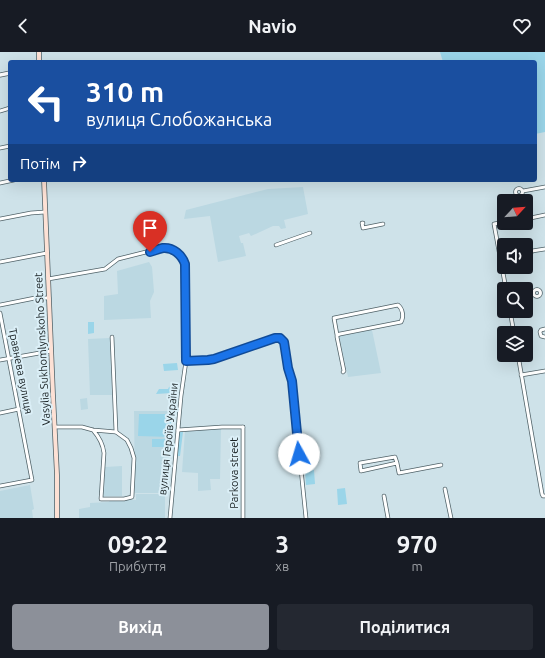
<!DOCTYPE html>
<html lang="uk">
<head>
<meta charset="utf-8">
<style>
	body { margin:0; font-family:Ubuntu,sans-serif; background:#242831; color:#f1f3f6; height:100vh; display:flex; flex-direction:column; font-size:15px; white-space:nowrap }
	* { box-sizing:border-box; margin:0 }
	p { font-size:13px; color:#9ea1a6 }
	.icon { flex:none; width:22px; height:22px; fill:none; stroke:currentColor; stroke-width:2; stroke-linecap:round; stroke-linejoin:round }
	.map { position:relative; height:466px; overflow:hidden }
	.details { display:flex; flex-direction:column; background:#171b24; flex:1 }
	.details>* { flex:none }
	.hud { position:absolute; left:8px; top:8px; width:529px; height:122px; border-radius:4px; box-shadow:0 4px 16px #0002; background:#1a4fa0; color:#fff; overflow:hidden }
	.needle { width:26px; rotate:64deg }
	.buttons { position:absolute; left:497px; top:142px; display:grid; gap:8px }
	.buttons a { display:grid; place-items:center; width:36px; height:36px; border-radius:4px; background:#171b24; box-shadow:0 4px 16px #0002; font-size:20px }
	.pin { position:absolute; display:grid; place-items:center; width:34px; height:34px; color:#fff; margin:-41px -17px; border-radius:50% 50% 50% 0; rotate:-45deg; box-shadow:0 0 4px #0007 }
	.pin .icon { rotate:45deg }
	.me { position:absolute; width:44px; margin:-22px; rotate:354deg; stroke-linejoin:round; filter:drop-shadow(0 0 3px #0008) }
	.turn { display:flex; align-items:center; gap:14px; height:84px; padding:0 12px; font-size:18px }
	.turn .icon { width:52px; height:52px; stroke-width:2.5 }
	.turn b { display:block; font-size:28px; line-height:34px }
	.then { display:flex; align-items:center; height:38px; padding:0 12px; background:#0003; gap:8px; font-size:15px }
	.eta { display:flex; justify-content:space-evenly; align-items:center; height:68px; text-align:center }
	.eta b { font-size:24px; font-weight:700; line-height:28px }
	.action { display:flex; gap:8px; margin-top:auto; padding:8px 12px }
	.action a { flex:1; height:46px; border-radius:4px; background:#8c9099; color:#fff; font-size:16px; font-weight:700; line-height:46px; text-align:center }
	.action a+a { background:#242831; color:#f1f3f6 }
	header { display:flex; justify-content:space-between; align-items:center; height:52px; padding:0 12px; background:#171b24; font-size:18px; font-weight:700 }
	.map>svg:first-child { display:block }
	.built { fill:#bbd8e2 }
	.green { fill:#9ad5e9 }
	.lines { fill:none; stroke-linecap:round; stroke-linejoin:round }
	.minor-casing { stroke:#506268; stroke-width:4.5 }
	.tertiary-casing { stroke:#506268; stroke-width:5 }
	.secondary-casing { stroke:#506268; stroke-width:5.5 }
	.minor { stroke:#fff; stroke-width:3 }
	.tertiary { stroke:#fff; stroke-width:3.5 }
	.secondary { stroke:#fde1d5; stroke-width:4 }
	.route-casing { stroke:#114b97; stroke-width:10 }
	.route { stroke:#1a73e8; stroke-width:7 }
	.labels { text-anchor:middle; dominant-baseline:central; stroke-width:4; stroke-linejoin:round; paint-order:stroke }
	.street-label { font-size:11px; fill:#182022; stroke:#dbeff7 }
</style>
</head>
<body>
<header><svg class="icon" aria-label="back" viewBox="0 0 24 24"><path d="M15 5l-7 7 7 7"/></svg>Navio<svg class="icon" aria-label="heart" viewBox="0 0 24 24"><path d="M12 20l-8-8c-3-5 5-10 8-4 3-6 11-1 8 4z"/></svg></header>
<div class="map">
<svg width="545" height="466" viewBox="0 0 545 466">
	<rect width="100%" height="100%" fill="#cee2e9"/>
	<g class="built">
		<path d="M 303,135 L 308,162 L 284,168 L 286,176 L 281,177 L 279,174 L 273,174 L 251,184 L 249,181 L 239,184 L 241,191 L 243,191 L 246,204 L 218,210 L 210,164 L 184,167 L 186,158 L 268,137 Z"/>
		<path d="M 149,210 L 152,215 L 154,240 L 150,249 L 151,266 L 104,268 L 104,244 L 118,242 L 117,219 Z"/>
		<path d="M 372,278 L 381,321 L 348,325 L 339,284 Z"/>
		<path d="M 110,286 L 112,343 L 90,343 L 88,287 Z"/>
		<path d="M 87,346 L 88,357 L 81,358 L 80,347 Z"/>
		<path d="M 134,359 L 174,359 L 172,385 L 165,441 L 135,441 Z"/>
		<path d="M 221,377 L 220,427 L 210,427 L 211,438 L 198,439 L 198,421 L 182,420 L 185,379 Z"/>
		<path d="M 122,414 L 122,444 L 104,444 L 105,415 Z"/>
		<path d="M 30,433 L 34,457 L 32,458 L 33,466 L 0,466 L 0,439 Z"/>
		<path d="M 136,442 L 165,442 L 165,466 L 79,466 L 79,457 L 90,455 L 90,451 L 109,450 L 110,448 L 136,448 Z"/>
	</g>
	<g class="green">
		<path d="M 440,0 L 545,0 L 545,80 L 535,82 L 535,10 L 443,10 Z"/>
		<path d="M 88,270 L 94,270 L 94,281 L 88,282 Z"/>
		<path d="M 177,311 L 178,318 L 164,319 L 163,312 Z"/>
		<path d="M 174,334 L 175,336 L 173,337 L 172,341 L 156,342 L 159,337 L 168,337 L 169,335 Z"/>
		<path d="M 139,362 L 172,362 L 171,385 L 138,384 Z"/>
		<path d="M 179,380 L 183,380 L 180,404 L 176,404 Z"/>
		<rect x="152" y="387" width="13" height="8"/>
		<path d="M 314,418 L 315,432 L 306,433 L 305,419 Z"/>
		<path d="M 345,436 L 347,452 L 338,453 L 337,437 Z"/>
	</g>
	<g class="lines">
		<defs>
			<g id="minor">
				<path d="M 0,59 L 10,56"/>
				<path d="M 0,96 L 10,94"/>
				<path d="M 0,131 L 14,128"/>
				<circle cx="519" cy="140" r="3.5"/>
				<path d="M 523,139 L 545,135"/>
				<path d="M 0,167 L 31,161 L 45,160"/>
				<path d="M 526,167 L 545,163"/>
				<path d="M 504,170 L 494,172 L 506,237"/>
				<path d="M 363,171 L 362,171 L 363,176 L 383,172"/>
				<path d="M 276,193 L 310,181"/>
				<path d="M 526,199 L 529,197 L 532,199 L 530,203 L 528,203 L 526,202"/>
				<path d="M 532,199 L 545,197"/>
				<path d="M 0,210 L 47,201"/>
				<path d="M 48,227 L 105,217 L 118,207 L 162,196 C 173,196 182,202 185,212 L 186,309 L 181,344 L 170,466"/>
				<circle cx="537" cy="241" r="3.5"/>
				<path d="M 0,253 L 35,246 L 49,246"/>
				<path d="M 510,259 L 514,281"/>
				<path d="M 0,261 L 32,428 L 0,434"/>
				<path d="M 545,277 L 541,278 L 540,280 L 541,284 L 545,285"/>
				<path d="M 337,283 L 334,266 L 398,253 C 403,257 404,265 401,270 L 340,282 L 337,283 L 337,285 L 344,319 L 343,320"/>
				<path d="M 112,285 L 116,380"/>
				<path d="M 518,303 L 542,442 L 543,444 L 545,444"/>
				<path d="M 0,308 L 51,299"/>
				<path d="M 186,309 L 208,309 L 214,307 L 275,286 L 280,286 L 284,290 L 288,316 L 292,329 L 306,466"/>
				<path d="M 521,323 L 545,319"/>
				<path d="M 0,361 L 19,357"/>
				<path d="M 55,375 L 82,375 L 93,378 L 116,380 L 127,388 L 131,396 L 134,406 L 132,445 L 124,447 L 101,447 L 104,401 C 103,392 100,386 93,378"/>
				<path d="M 243,375 L 243,466"/>
				<path d="M 178,378 L 222,375 L 243,375"/>
				<path d="M 397,411 L 395,405 L 360,411 L 361,419 L 397,411 L 399,421 L 441,413"/>
				<path d="M 445,437 L 451,466"/>
				<path d="M 384,444 L 388,466"/>
			</g>
			<path id="tertiary" d="M 0,23 L 10,21"/>
			<g id="secondary">
				<path d="M 39,10 L 39,0"/>
				<path d="M 44,128 L 53,343 L 57,423 L 57,466"/>
			</g>
		</defs>
		<use href="#minor" class="minor-casing"/>
		<use href="#tertiary" class="tertiary-casing"/>
		<use href="#secondary" class="secondary-casing"/>
		<use href="#minor" class="minor"/>
		<use href="#tertiary" class="tertiary"/>
		<use href="#secondary" class="secondary"/>
	</g>
	<g class="lines">
		<defs>
			<path id="route" d="M 150,200 C 154,199 158,197 163,196 C 173,195 182,203 185,212 L 186,309 L 208,308 L 214,307 L 275,286 L 280,286 L 284,290 L 288,316 L 292,329 L 299,402"/>
		</defs>
		<use href="#route" class="route-casing"/>
		<use href="#route" class="route"/>
	</g>
	<g class="labels">
		<g class="street-label">
			<text transform="translate(42 297) rotate(-93)">Vasylia Sukhomlynskoho Street</text>
			<text transform="translate(21 319) rotate(79)">Травнева вулиця</text>
			<text transform="translate(168 387) rotate(-84)">вулиця Героїв України</text>
			<text transform="translate(234 421) rotate(-90)">Parkova street</text>
		</g>
	</g>
</svg>
<div class="buttons">
<a><svg class="needle" viewBox="-14 -14 28 28"><path d="M0-13l5 13h-10z" fill="#e53935"/><path d="M0 13l5-13h-10z" fill="#9ea1a6"/></svg></a>
<a><svg class="icon" aria-label="sound" viewBox="0 0 24 24"><path d="M4 9h4l5-4v14l-5-4H4zM17 9q2 3 0 6"/></svg></a>
<a><svg class="icon" aria-label="search" viewBox="0 0 24 24"><circle cx="10" cy="10" r="6"/><path d="M15 15l6 6"/></svg></a>
<a><svg class="icon" aria-label="layers" viewBox="0 0 24 24"><path d="M12 4l9 5-9 5-9-5zM3 14l9 5 9-5"/></svg></a>
</div>
<div class="pin" style="left:150px;top:200px;background:#d93025"><svg class="icon" aria-label="arrive" viewBox="0 0 24 24"><path d="M6 21V4h12l-3 4 3 4H6"/></svg></div>
<svg class="me" style="left:299px;top:402px" viewBox="-20 -20 40 40"><circle r="19" fill="#fff"/><path d="M0-13L10 11 0 6-10 11z" fill="#1a73e8"/></svg>
<div class="hud">
<div class="turn"><svg class="icon" aria-label="left" viewBox="0 0 24 24"><path d="M17 20v-9H6M10 6l-5 5 5 5"/></svg><div><b>310 m</b>вулиця Слобожанська</div></div>
<div class="then">Потім<svg class="icon" aria-label="right" viewBox="0 0 24 24"><path d="M7 20v-9h11M14 6l5 5-5 5"/></svg></div>
</div>
</div>
<section class="details">
<div class="eta">
<div><b>09:22</b><p>Прибуття</p></div>
<div><b>3</b><p>хв</p></div>
<div><b>970</b><p>m</p></div>
</div>
<div class="action"><a>Вихід</a><a>Поділитися</a></div>
</section>
</body>
</html>
